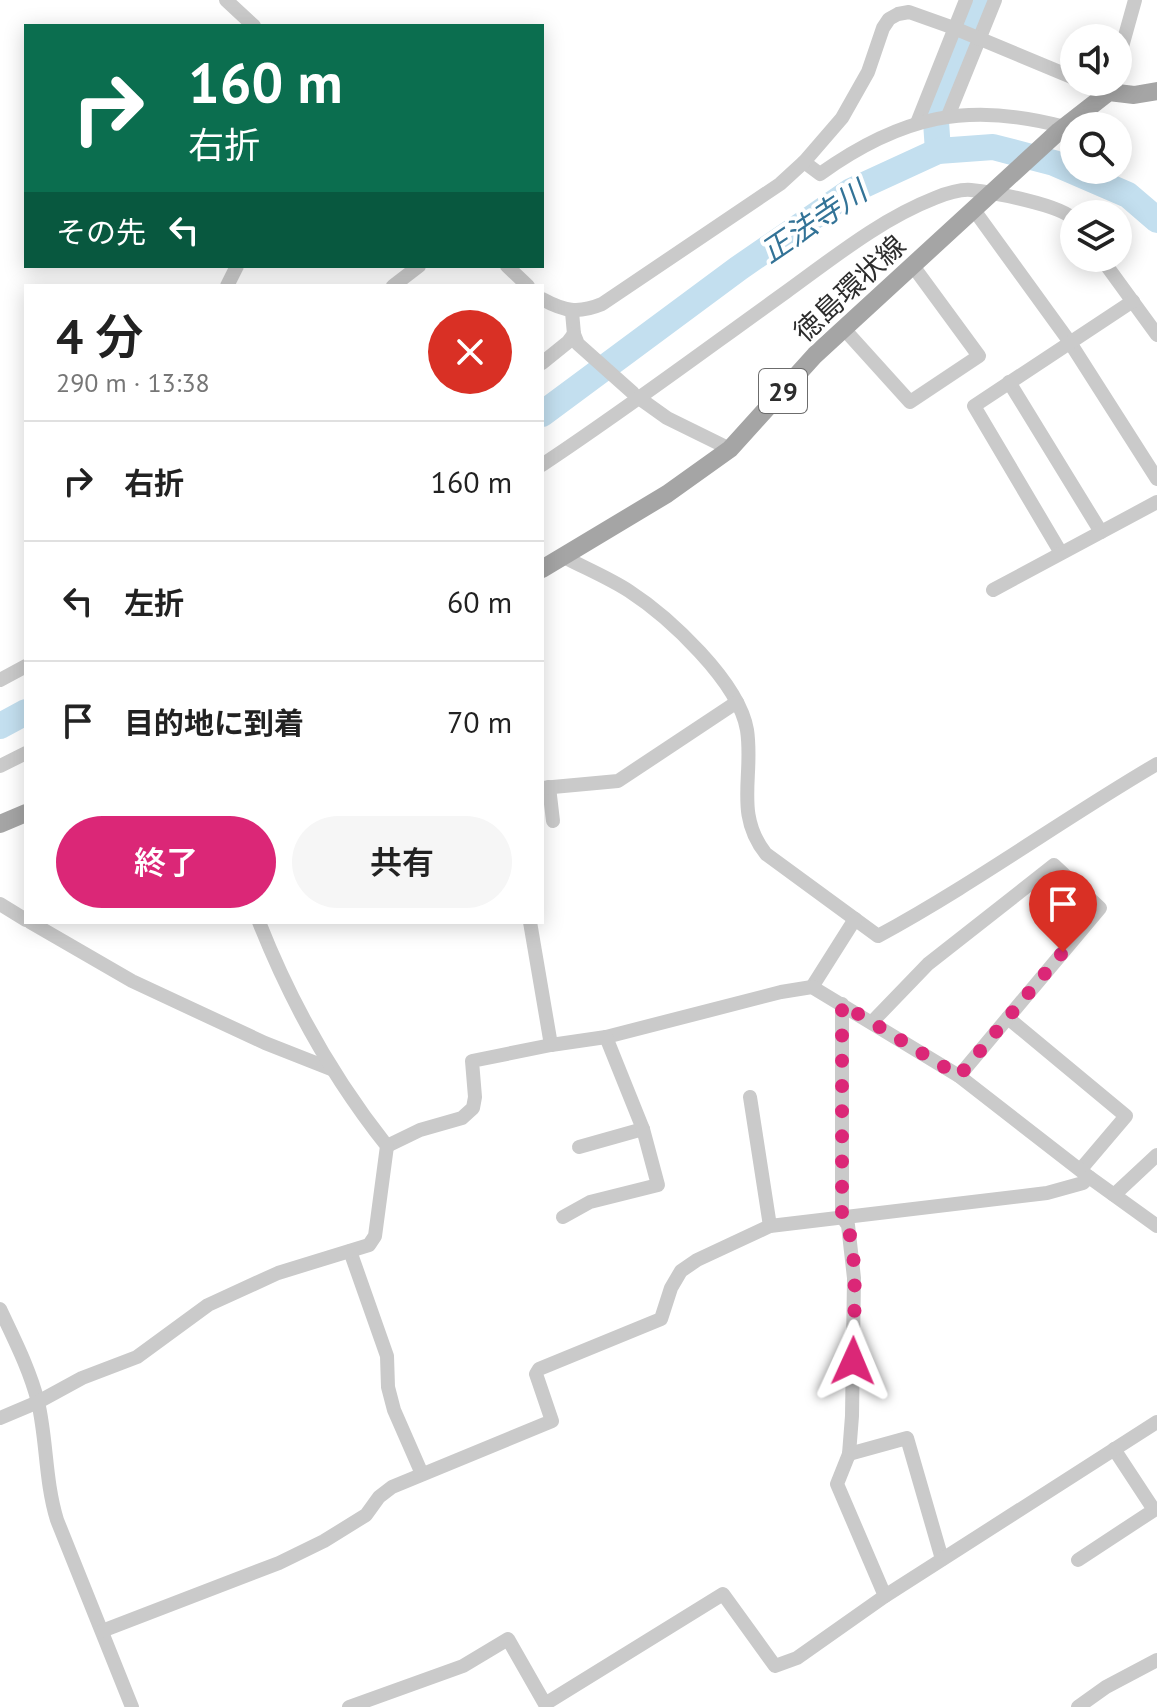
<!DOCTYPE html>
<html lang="ja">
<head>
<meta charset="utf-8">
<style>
	body { margin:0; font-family:"PT Sans","Noto Sans JP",sans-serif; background:#f6f6f6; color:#222; height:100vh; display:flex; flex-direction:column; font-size:30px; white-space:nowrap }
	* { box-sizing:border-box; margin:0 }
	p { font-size:26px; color:#767676 }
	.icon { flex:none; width:44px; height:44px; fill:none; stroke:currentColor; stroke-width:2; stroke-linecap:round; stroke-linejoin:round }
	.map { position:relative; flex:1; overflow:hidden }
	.panel { position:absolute; left:24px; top:284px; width:520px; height:640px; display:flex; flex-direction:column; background:#fff; border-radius:0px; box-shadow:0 4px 20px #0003 }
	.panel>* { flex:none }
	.top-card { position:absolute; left:24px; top:24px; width:520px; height:244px; border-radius:0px; box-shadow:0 4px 20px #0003; background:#0b6e4f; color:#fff; overflow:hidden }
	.buttons { position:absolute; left:1060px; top:24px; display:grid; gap:16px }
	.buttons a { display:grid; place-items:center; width:72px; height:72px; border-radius:50%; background:#fff; box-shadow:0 4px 20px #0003; font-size:40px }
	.pin { position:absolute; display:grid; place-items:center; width:68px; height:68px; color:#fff; margin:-82px -34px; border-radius:50% 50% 50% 0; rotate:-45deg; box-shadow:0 0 8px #0007 }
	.pin .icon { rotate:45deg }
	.me { position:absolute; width:88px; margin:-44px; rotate:1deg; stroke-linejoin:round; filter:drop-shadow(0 0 6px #0008) }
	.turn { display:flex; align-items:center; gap:28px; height:168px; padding:0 32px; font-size:36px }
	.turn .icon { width:104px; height:104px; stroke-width:2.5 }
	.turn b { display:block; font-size:56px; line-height:68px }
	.then { display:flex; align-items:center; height:76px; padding:0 32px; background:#0003; gap:16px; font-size:30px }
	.round { display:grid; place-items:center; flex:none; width:84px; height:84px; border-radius:42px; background:#f6f6f6 }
	.head { display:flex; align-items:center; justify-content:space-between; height:136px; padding:0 32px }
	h1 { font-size:48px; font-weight:600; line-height:60px }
	.button { display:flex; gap:16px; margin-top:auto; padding:16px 32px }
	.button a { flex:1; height:92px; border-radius:48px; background:#db2777; color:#fff; font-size:32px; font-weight:600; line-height:92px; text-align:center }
	.button a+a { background:#f6f6f6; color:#222 }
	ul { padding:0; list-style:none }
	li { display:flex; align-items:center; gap:24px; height:120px; padding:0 32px; border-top:2px solid #e0e0e0 }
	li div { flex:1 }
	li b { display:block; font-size:30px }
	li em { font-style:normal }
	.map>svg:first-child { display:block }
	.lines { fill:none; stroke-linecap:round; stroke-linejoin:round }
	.river { stroke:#c3dfef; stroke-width:26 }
	.minor { stroke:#cacaca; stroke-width:14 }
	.major { stroke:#a5a5a5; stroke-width:18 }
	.route { stroke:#db2777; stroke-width:14; stroke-dasharray:0 25.2 }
	.labels { text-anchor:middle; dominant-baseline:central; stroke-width:8; stroke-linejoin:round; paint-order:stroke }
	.shield { fill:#fff; stroke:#6c6c6c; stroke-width:2 }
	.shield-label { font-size:26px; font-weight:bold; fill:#2d2d2d }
	.street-label { font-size:28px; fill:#2d2d2d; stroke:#fff }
	.water-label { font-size:30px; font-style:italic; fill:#337397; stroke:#fff }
</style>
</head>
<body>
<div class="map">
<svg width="1157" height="1707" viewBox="0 0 1157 1707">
	<rect width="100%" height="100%" fill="#fff"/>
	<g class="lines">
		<g class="river">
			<path d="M 938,151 L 935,107 L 980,0"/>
			<path d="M 542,414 L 739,268 L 851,191 L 938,151 L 993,147 L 1054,163 L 1128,195 L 1157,220"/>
			<path d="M 0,726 L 26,712"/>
		</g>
		<g class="minor">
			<path d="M 226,0 L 254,26"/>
			<path d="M 1118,61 L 1135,0"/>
			<path d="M 1085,82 L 1109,92 L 1112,82"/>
			<path d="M 948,116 L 995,0"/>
			<path d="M 917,123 L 966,0"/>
			<path d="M 804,162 L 820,174 C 901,116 968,101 1065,127"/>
			<path d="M 974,210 L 1069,341 L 1157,479"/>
			<path d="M 1101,258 L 1157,335"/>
			<path d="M 507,266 L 528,286"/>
			<path d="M 227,286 L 237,266"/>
			<path d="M 393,286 L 419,266"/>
			<path d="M 542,299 C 564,311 578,314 602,304 L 780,184 L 804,162 L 842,118 L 868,72 L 883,28 L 889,19 L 898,14 L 909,12 L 954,28 L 1074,78"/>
			<path d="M 572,312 L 574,334 L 578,344 L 633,393"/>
			<path d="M 844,329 L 910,402 L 979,356 L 913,266"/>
			<path d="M 542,363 L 568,342 L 574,334"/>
			<path d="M 1009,382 L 1101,532"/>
			<path d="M 639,398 L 667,418 L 730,449"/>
			<path d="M 542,465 C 625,410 705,350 786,292 C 833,258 881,219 935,198 C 945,194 960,189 971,190 C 991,192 1063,205 1074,220"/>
			<path d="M 1061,553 L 974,406 L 1133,301"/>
			<path d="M 564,557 C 585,568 609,578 629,591 C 669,617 739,682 747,730 C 754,776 734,814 766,854 L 878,936 C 974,884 1063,819 1157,764"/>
			<path d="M 993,590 L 1157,502"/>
			<path d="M 0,680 L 26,666"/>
			<path d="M 0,766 L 26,753"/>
			<path d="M 549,787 L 553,821"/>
			<path d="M 542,788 L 618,781 L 737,702"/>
			<path d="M 0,904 L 26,920"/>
			<path d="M 30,922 L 132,981 L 265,1043 L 331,1069"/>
			<path d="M 530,922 L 551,1045"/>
			<path d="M 812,987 L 855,919"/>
			<path d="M 842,1004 L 842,1217 L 848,1225 L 854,1278 L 852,1416 L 849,1454 L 837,1484 L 885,1596"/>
			<path d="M 1008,1018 L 1126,1116 L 1081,1169"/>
			<path d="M 872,1022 L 928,964 L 1054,865 L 1100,908 L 959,1076"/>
			<path d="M 750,1097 L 770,1226"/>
			<path d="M 387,1146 L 420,1130 L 462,1118 L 473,1108 L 475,1097 L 472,1061 L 551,1045 L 606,1037 L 781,992 L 812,987 L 959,1076 L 1089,1177 L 1157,1226"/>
			<path d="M 579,1147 L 643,1129"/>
			<path d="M 1114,1195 L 1157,1155"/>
			<path d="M 563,1217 L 590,1202 L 658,1185 L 643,1129 L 606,1037"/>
			<path d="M 350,1251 L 387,1356 L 388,1387 L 394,1410 L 422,1474"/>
			<path d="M 0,1309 C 14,1339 30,1370 38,1402 C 47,1441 45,1481 57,1520 L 132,1707"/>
			<path d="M 0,1418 L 38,1402 L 82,1378 L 137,1357 L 208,1305 L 278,1273 L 369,1245 L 375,1236 L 387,1146 C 333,1078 291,1003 259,922"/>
			<path d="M 849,1454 L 907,1438 L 942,1559"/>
			<path d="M 1078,1560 L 1154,1510 L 1114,1449"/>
			<path d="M 102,1631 L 279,1563 L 324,1541 L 366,1515 L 379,1497 L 392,1487 L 552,1421 L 536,1374 L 539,1369 L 661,1319 L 671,1288 L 681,1271 L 697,1260 L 770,1226 L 1047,1193 L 1083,1183 L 1089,1177"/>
			<path d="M 349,1707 L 463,1666 L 508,1639 L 545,1704 L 723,1594 L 775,1666 L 797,1658 L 885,1596 L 1157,1422"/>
			<path d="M 1078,1707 L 1106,1687 L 1157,1660"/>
		</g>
		<g class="major">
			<path d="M 542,569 L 667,494 L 730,449 L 815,355 L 1059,131 L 1109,92 L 1134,95 L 1157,91"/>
			<path d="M 0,824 L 26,813"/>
		</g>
	</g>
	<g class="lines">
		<path class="route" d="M 853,1361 C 853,1330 861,1239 842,1217 L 842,1004 L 959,1076 L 1063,952"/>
	</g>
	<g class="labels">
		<rect class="shield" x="759" y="369" width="48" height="44" rx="6"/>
		<g class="shield-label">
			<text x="783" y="391">29</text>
		</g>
		<g class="street-label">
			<text transform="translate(849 288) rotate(-43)">徳島環状線</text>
		</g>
		<g class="water-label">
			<text transform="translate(813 221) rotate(-34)">正法寺川</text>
		</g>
	</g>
</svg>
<div class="buttons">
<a><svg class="icon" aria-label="sound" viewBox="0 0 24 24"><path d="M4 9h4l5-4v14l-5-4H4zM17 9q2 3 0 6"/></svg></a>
<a><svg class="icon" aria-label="search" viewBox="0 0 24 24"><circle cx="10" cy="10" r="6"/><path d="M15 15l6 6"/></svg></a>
<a><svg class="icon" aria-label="layers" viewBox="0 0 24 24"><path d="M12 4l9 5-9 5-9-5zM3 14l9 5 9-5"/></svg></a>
</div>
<div class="pin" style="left:1063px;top:952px;background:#d93025"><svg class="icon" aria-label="arrive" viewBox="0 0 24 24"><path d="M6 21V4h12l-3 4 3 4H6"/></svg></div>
<svg class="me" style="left:853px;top:1361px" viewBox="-20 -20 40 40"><path d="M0-17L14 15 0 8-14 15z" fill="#db2777" stroke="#fff" stroke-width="4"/></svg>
<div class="top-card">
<div class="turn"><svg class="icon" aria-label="right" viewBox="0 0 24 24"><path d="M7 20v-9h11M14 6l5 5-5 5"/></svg><div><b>160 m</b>右折</div></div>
<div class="then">その先<svg class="icon" aria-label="left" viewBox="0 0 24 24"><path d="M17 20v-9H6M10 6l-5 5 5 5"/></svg></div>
</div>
<section class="panel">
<div class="head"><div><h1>4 分</h1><p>290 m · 13:38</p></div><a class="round" style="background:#d93025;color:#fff"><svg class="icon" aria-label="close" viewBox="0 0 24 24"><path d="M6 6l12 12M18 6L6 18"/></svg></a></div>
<ul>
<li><svg class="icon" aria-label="right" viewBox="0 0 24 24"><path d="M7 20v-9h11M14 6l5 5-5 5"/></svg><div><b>右折</b></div><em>160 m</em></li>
<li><svg class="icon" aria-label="left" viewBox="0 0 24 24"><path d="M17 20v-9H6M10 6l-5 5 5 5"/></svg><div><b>左折</b></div><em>60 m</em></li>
<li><svg class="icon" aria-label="arrive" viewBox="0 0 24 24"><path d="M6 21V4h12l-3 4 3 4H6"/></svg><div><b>目的地に到着</b></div><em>70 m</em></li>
</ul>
<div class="button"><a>終了</a><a>共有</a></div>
</section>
</div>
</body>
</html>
